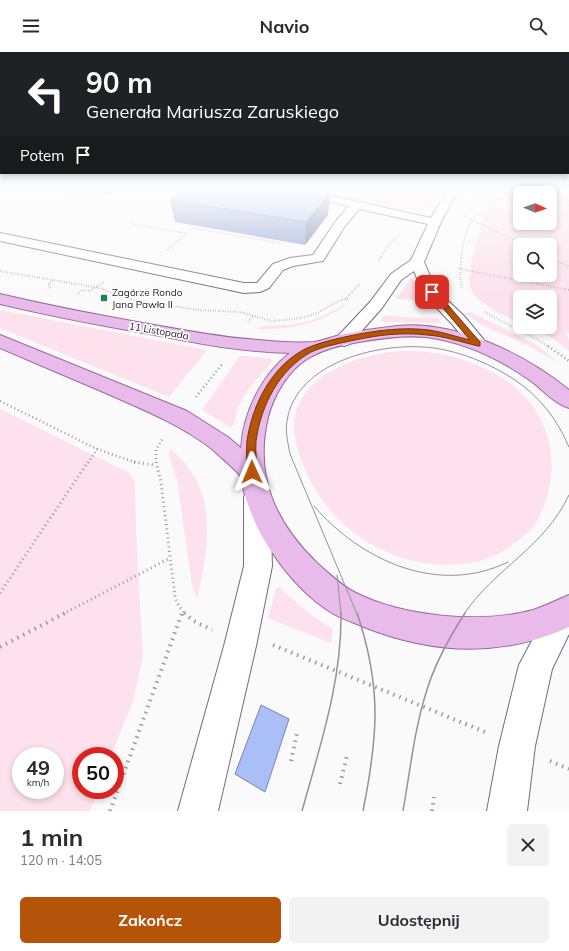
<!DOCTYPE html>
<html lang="pl">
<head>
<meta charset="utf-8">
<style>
	body { margin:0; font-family:Mulish,sans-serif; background:#f2f2f3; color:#2b2b33; height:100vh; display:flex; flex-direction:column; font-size:15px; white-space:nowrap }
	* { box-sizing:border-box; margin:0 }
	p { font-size:13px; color:#7c7c81 }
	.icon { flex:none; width:22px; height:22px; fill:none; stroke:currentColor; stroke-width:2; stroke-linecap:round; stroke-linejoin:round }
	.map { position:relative; height:759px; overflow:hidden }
	.sheet { display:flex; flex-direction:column; background:#fff; flex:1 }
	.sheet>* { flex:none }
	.banner { position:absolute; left:0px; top:0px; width:569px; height:122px; box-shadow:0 2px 6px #0003; background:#202124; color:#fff; overflow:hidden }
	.needle { width:26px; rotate:92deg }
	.controls { position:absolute; left:513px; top:134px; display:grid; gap:8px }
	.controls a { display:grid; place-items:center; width:44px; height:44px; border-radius:6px; background:#fff; box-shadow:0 2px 6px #0003; font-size:20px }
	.speed { position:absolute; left:12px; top:695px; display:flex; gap:8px; font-size:20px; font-weight:700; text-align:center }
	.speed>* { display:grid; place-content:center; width:52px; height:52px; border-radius:50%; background:#fff; box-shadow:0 2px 6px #0003; line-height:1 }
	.speed small { font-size:10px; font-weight:400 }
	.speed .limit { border:6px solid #d22; background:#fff; color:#111 }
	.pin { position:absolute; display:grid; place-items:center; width:34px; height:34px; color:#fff; margin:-17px; border-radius:8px; box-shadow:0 2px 6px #0006 }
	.me { position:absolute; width:44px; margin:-22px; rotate:359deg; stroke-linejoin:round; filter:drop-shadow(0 0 3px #0008) }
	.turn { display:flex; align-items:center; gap:14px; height:84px; padding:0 20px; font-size:18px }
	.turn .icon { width:52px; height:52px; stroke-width:2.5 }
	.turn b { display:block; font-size:28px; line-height:34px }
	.then { display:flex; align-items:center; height:38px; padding:0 20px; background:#0003; gap:8px; font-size:15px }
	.round { display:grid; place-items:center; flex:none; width:42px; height:42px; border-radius:6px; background:#f2f2f3 }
	.headline { display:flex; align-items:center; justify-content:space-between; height:68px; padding:0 20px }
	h1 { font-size:24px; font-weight:700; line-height:30px }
	.cta { display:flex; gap:8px; margin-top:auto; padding:8px 20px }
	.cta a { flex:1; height:46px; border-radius:6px; background:#b45309; color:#fff; font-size:16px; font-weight:700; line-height:46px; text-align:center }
	.cta a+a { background:#f2f2f3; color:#2b2b33 }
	header { display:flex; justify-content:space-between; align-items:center; height:52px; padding:0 20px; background:#fff; font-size:18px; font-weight:700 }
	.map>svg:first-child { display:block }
	.green { fill:#fde1ec; fill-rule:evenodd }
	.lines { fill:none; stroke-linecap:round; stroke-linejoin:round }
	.minor-casing { stroke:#726a87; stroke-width:2 }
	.major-casing { stroke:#9a68a0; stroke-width:2 }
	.path-far4 { stroke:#9b9a9f; stroke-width:1.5; stroke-dasharray:0.5 1.5; stroke-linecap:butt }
	.path-far3 { stroke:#9b9a9f; stroke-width:2; stroke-dasharray:0.5 2; stroke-linecap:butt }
	.path-far2 { stroke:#9b9a9f; stroke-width:2.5; stroke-dasharray:1 3; stroke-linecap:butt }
	.path-far1 { stroke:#9b9a9f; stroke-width:3; stroke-dasharray:1 3.5; stroke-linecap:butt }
	.path { stroke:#9b9a9f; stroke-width:4; stroke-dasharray:1.5 5; stroke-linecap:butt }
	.minor { fill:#fff; fill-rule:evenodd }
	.major { fill:#e8bbeb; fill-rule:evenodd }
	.tram-far1 { stroke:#949298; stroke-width:1 }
	.tram { stroke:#949298; stroke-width:1.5 }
	.wall { fill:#92a3d5 }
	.shaded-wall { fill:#7785ae }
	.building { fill:#aabef8; stroke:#7785ae }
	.route { fill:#b45309; stroke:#753606 }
	.poi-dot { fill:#238158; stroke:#fff; stroke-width:1.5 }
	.labels { text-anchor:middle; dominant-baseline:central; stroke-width:3.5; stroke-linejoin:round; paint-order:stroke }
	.far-poi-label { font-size:10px; fill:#26232e; stroke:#fff; text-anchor:start }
	.far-street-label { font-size:10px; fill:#26232e; stroke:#fff }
</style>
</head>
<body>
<header><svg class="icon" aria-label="menu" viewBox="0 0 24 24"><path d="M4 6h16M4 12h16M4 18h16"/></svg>Navio<svg class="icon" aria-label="search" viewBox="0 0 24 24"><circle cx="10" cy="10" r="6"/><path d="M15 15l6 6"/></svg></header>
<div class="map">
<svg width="569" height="759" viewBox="0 0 569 759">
	<rect width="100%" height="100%" fill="#fafafa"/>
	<g class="green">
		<path d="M 300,137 L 439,137 L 431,153 L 427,157 L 417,159 L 404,158 L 363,149 L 352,149 Z"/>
		<path d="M 491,137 L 569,137 L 569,281 L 566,281 L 569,288 L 569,299 L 551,285 L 530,275 L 550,275 L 550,245 L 520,245 L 520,271 C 507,265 474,250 470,235 C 468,228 472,206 474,198 C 478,186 482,174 483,162 L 492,152 ZM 520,141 L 550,141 L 550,171 L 520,171 ZM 520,193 L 550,193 L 550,223 L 520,223 Z"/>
		<path d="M 411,226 L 415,228 L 417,238 L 422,248 L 396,247 Z"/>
		<path d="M 343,253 L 346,253 C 320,272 288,278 256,277 C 263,272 281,274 290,273 C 310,270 327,264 343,253 Z"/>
		<path d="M 0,258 L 207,298 L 169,345 L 0,276 Z"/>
		<path d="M 470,260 L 535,292 L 559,311 L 529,294 L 482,273 L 464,261 Z"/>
		<path d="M 384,263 L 413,266 L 437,265 L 442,271 L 382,270 L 381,269 Z"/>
		<path d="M 402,299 C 431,298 459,304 486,317 C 550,346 569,413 535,473 C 519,490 499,505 475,510 C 401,524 329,481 303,412 C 298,401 295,390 294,379 C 292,324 357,302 402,299 Z"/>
		<path d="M 240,304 L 270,306 L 273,309 L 249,336 L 238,355 L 234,373 L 230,375 L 202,358 Z"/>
		<path d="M 0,357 L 129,421 L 135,431 L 136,477 L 143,605 L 133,649 L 111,704 L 81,704 L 81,738 L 98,738 L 90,759 L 0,759 ZM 21,704 L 55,704 L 55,738 L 21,738 Z"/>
		<path d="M 170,397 C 177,403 184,409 189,417 C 217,454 207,504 197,546 L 192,533 L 177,428 L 169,403 Z"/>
		<path d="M 279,535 L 301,555 L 333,578 L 331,591 L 268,566 L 276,537 Z"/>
	</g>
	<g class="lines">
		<defs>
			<g id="minor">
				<path d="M 280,137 L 301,137 L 431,166 L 448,137 L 458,137 L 441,170 L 424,210 L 433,231 L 444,245 L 464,264 L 484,288 L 487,292 L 484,296 L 478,298 L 472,296 L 452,272 L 432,251 L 419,231 L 414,219 L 401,228 L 382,256 L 350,292 L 344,294 L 338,292 L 335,288 L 338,284 L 370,250 L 391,222 L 411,208 L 428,172 L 359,157 L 345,174 L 323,209 L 293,214 L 283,218 L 269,236 L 260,240 L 244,241 L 0,189 L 0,181 L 244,231 L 257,231 L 273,212 L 290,206 L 313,203 L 336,169 L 349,154 L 285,140 Z"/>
				<path d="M 257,434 L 266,437 L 270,445 L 272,514 L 256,594 L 218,759 L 178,759 L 224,594 L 244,514 L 244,445 L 248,437 Z"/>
				<path d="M 563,547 L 569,549 L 569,582 L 552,617 L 535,694 L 527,759 L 487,759 L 499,694 L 519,613 L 552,551 Z"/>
			</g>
			<path id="major" d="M 0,242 C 51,254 103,264 154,273 C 189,279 224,286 259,288 C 277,290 296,291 314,290 C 322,289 332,285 340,283 C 359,279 378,276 397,274 C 455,268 525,302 569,338 L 569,356 C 555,352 543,338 531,329 C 500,307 464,290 426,285 C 404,283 381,286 359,290 C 341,293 323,297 307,307 C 287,320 274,343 268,365 C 254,424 275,470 317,511 C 328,521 341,533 354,540 C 402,565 481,572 533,558 C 545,554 557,548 569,543 L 569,575 C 501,606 432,602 364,575 C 353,570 342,567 332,561 C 308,546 287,523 272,500 C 259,482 250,460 244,440 C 243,436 244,430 242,426 C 240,421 217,402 212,397 C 181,373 144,358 108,342 C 72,327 36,311 0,296 L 0,283 L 187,359 L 228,385 L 241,396 C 243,361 262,322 290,301 C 244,300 200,292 155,283 C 103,274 51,264 0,252 Z"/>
		</defs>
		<use href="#minor" class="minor-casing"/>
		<use href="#major" class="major-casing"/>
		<g class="path-far4">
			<path d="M 35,137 L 47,139 L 53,138 L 102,146 L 118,137"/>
			<path d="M 473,144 L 520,149"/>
			<path d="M 550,152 L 569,153"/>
			<path d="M 465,160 L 466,164 L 472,168 L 525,193"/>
			<path d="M 131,172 L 186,181"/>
			<path d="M 167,198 L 193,176 L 281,191"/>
			<path d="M 550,205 L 552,206"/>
			<path d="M 380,206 L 390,191 L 400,183"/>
			<path d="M 461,206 C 465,179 468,170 488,152 L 488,137"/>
		</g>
		<g class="path-far3">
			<path d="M 461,205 L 460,223 L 462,237"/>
			<path d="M 550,205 L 569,215"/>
			<path d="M 379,208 L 381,205"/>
			<path d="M 460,217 L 569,238"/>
			<path d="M 0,219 L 100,236 L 123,246 L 198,258 L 240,260 L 272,269 L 295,267 L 313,263 L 341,248 L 349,247"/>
			<path d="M 50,236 L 48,232 L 53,228"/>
			<path d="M 77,242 L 82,238 L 90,239 L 105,229"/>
			<path d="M 345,247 L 360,232"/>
			<path d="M 485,260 C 506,273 529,281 549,295"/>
			<path d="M 248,270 L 253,264"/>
		</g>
		<g class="path-far2">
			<path d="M 548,294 L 569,309"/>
			<path d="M 196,345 L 223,311"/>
			<path d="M 0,349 L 97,397 L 137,411"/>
			<path d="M 88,411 L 97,397"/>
			<path d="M 156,411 L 156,398 L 163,386"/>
		</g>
		<g class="path-far1">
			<path d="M 134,410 L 155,413"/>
			<path d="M 156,410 L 161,430 L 175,545 L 178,552 L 185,562"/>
			<path d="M 0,541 L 88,410"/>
			<path d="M 63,562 L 170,506"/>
		</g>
		<g class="path">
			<path d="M 184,561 L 194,569 L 212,578"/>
			<path d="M 273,593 L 485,680"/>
			<path d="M 0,595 L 65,561"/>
			<path d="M 291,709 L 297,681"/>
			<path d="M 550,709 L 569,717"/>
			<path d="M 340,732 L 347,704"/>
			<path d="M 110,759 L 182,561"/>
			<path d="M 432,759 L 434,745"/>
		</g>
		<use href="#minor" class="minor"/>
		<use href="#major" class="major"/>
		<g class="tram-far1">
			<path d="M 314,454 C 361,509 439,544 508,510"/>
			<path d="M 337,523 L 341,562"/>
			<path d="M 357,562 L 290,402 C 288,391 285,380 287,369 C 296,309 383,289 434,296 C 462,300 491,312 515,328 C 540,345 557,367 569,395"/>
			<path d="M 464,562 C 495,516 544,496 569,443"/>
		</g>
		<g class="tram">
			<path d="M 357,561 C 382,635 378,684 363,759"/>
			<path d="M 302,759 C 320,694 342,629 341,561"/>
			<path d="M 403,759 C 410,720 414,679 426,641 C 434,613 449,586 465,561"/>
		</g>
	</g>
	<g class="wall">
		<path d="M 76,137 L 116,137 L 107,142 Z"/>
		<path d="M 186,137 L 317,137 L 317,139 L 328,163 L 305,193 L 175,170 L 170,148 Z"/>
	</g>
	<g class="shaded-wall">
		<path d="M 105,137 L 116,137 L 107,142 Z"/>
		<path d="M 330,141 L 328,163 L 305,193 L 306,170 Z"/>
	</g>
	<g class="building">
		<path d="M 186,137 L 314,137 L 313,139 L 330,141 L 306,170 L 170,148 Z"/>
		<path d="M 261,653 L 289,667 L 265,740 L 235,722 Z"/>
	</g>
	<linearGradient id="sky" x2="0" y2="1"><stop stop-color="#79b0e0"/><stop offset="0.56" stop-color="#fdfdfd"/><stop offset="1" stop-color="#fdfdfd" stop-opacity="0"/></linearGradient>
	<rect width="569" height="244" fill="url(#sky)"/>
	<path class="route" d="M 430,238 L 435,238 L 480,290 L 480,294 L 478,294 C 461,290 444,284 427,283 C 402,280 379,283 355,288 C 341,291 324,294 311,300 C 279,318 261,353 256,389 C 255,399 257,410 257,420 L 256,423 L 252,424 L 249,423 L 247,420 C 247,410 246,399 247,389 C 252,353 272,313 307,296 C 321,290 339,286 354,283 C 379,278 404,275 429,278 C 443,280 457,285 470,288 L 430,241 Z"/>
	<rect class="poi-dot" x="100" y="242" width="8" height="8" rx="2"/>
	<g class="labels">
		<g class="far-poi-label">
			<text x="112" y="240">Zagórze Rondo<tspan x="112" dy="12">Jana Pawła II</tspan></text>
		</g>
		<g class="far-street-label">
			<text transform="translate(159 279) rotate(10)">11 Listopada</text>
		</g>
	</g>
</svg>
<div class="controls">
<a><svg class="needle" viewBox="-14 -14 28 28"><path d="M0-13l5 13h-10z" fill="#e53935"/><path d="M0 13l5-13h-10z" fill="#7c7c81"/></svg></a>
<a><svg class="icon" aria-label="search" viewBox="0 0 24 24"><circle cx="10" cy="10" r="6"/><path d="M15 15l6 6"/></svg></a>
<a><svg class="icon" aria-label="layers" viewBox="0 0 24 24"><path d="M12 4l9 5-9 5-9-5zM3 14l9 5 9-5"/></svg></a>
</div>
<div class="speed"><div>49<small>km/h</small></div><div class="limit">50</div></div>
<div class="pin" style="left:432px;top:240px;background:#d93025"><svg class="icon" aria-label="arrive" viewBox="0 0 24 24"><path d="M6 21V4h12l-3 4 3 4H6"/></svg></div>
<svg class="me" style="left:252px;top:420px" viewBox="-20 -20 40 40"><path d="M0-17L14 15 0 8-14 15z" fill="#b45309" stroke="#fff" stroke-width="4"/></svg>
<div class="banner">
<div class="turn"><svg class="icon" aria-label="left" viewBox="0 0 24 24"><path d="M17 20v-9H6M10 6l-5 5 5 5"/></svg><div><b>90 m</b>Generała Mariusza Zaruskiego</div></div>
<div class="then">Potem<svg class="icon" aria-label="arrive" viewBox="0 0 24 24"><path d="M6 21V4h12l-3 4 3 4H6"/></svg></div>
</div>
</div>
<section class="sheet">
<div class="headline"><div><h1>1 min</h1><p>120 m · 14:05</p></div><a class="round"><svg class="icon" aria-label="close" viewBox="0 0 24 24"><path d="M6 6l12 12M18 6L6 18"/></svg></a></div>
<div class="cta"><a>Zakończ</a><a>Udostępnij</a></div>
</section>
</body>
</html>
